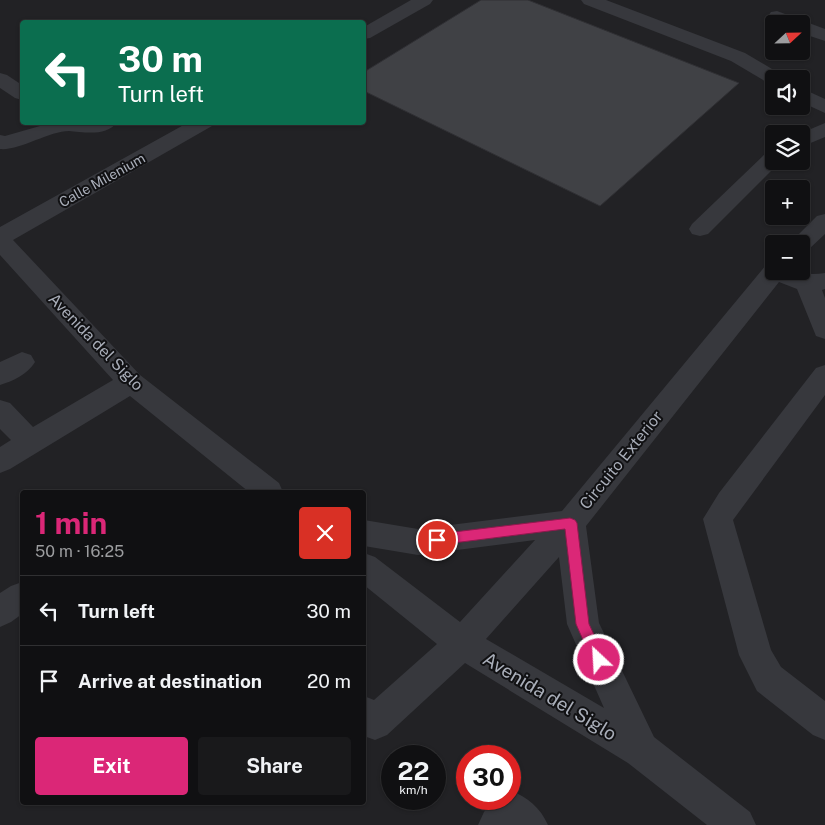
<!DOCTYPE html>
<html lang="en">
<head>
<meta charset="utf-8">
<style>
	body { margin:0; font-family:"Public Sans",sans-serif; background:#19191b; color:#f1f3f6; height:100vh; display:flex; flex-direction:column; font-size:19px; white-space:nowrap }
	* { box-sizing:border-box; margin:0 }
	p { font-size:16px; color:#9c9d9f }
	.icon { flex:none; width:28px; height:28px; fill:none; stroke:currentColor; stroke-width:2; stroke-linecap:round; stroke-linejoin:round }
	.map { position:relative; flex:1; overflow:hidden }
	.details { position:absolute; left:20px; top:490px; width:346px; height:315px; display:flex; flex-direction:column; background:#101012; border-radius:5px; box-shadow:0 1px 4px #0004,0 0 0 1px #303032 }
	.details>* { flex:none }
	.banner { position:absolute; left:20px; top:20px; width:346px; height:105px; border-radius:5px; box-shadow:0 1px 4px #0004,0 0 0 1px #303032; background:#0b6e4f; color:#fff; overflow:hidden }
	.needle { width:32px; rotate:68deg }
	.tools { position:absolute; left:765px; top:15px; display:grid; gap:10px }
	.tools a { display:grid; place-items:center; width:45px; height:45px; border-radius:5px; background:#101012; box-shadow:0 1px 4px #0004,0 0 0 1px #303032; font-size:25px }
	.speed { position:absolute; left:381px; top:745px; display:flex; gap:10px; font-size:25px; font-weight:700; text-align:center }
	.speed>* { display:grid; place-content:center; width:65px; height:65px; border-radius:50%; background:#101012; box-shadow:0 1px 4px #0004,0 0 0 1px #303032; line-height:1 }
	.speed small { font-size:12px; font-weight:400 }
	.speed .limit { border:8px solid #d22; background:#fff; color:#111 }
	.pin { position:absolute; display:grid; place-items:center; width:42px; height:42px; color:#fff; margin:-21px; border:2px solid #fff; border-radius:50%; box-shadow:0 1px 5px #0007 }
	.me { position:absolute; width:55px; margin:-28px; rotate:335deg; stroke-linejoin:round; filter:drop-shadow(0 0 4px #0008) }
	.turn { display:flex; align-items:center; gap:18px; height:105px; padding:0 15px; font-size:22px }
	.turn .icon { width:65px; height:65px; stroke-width:2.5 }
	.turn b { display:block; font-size:35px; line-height:42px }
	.round { display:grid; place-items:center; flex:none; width:52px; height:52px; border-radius:5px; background:#19191b }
	.overview { display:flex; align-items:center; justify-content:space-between; height:85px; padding:0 15px }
	h1 { font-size:30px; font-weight:700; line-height:38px; color:#db2777 }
	.action { display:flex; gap:10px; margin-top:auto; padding:10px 15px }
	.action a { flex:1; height:58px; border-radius:5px; background:#db2777; color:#fff; font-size:20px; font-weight:700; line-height:58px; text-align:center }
	.action a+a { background:#19191b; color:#f1f3f6 }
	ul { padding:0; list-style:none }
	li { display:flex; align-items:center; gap:15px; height:70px; padding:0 15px; border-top:1px solid #303032 }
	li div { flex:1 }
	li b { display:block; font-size:19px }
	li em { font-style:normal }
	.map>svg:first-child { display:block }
	.built { fill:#222225; fill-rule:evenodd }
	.building { fill:#404145; stroke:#303034 }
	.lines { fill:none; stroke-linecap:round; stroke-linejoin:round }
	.minor { fill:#37383d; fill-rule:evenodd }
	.route { fill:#db2777; stroke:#8e194d }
	.labels { text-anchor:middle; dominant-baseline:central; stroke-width:4; stroke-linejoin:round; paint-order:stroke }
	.far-street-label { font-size:14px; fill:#a8adb8; stroke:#111113 }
	.street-label { font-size:16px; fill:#a8adb8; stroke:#111113 }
	.near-street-label { font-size:19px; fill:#a8adb8; stroke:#111113 }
</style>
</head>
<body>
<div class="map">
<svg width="825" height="825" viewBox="0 0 825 825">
	<rect width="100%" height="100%" fill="#161618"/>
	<path class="built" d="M 0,0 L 825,0 L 825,825 L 0,825 ZM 22,22 L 364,22 L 364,122 L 22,122 ZM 774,24 L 801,24 L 801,51 L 774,51 ZM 774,79 L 801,79 L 801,106 L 774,106 ZM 774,134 L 801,134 L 801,161 L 774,161 ZM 774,189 L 801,189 L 801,216 L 774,216 ZM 774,244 L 801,244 L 801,271 L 774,271 ZM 22,492 L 364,492 L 364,802 L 22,802 ZM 392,756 L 435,756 L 435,799 L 392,799 ZM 468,756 L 510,756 L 510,799 L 468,799 Z"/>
	<path class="building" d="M 481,0 L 528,0 L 739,83 L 600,206 L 364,91 L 364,72 Z"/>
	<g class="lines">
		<g class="minor">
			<path d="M 411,0 L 433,0 L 430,4 L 370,38 L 364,39 L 364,27 Z"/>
			<path d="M 581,0 L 606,0 L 745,53 L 782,75 L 784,79 L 774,79 L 774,84 L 768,83 L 731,61 L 584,4 Z"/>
			<path d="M 777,11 L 825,29 L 825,41 L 801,33 L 801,24 C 790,24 775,27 768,16 L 771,12 Z"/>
			<path d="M 0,73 L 7,75 L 22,85 L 22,100 L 15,98 L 0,88 Z"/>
			<path d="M 801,88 L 825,99 L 825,113 L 801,102 Z"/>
			<path d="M 54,122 L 117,122 C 107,137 83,132 69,131 C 49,131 19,151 0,149 L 0,135 L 5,136 Z"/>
			<path d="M 189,122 L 215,122 L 212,126 L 13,240 L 140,375 L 279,483 L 283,492 L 249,492 L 130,396 L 10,469 L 0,473 L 0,447 L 11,440 L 0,429 L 0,400 L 10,403 L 33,427 L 113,380 L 0,255 L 0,227 Z"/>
			<path d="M 825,123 L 825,137 L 801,147 L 801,134 L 799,134 Z"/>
			<path d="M 774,150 L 774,161 L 781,161 L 708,234 L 700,236 L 692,234 L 689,229 L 692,224 L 767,152 Z"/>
			<path d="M 825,214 L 825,234 L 809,249 L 801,252 L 801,244 L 789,244 L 817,216 Z"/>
			<path d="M 774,263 L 774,271 C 792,271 808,276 825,273 L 825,289 L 822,290 L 825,298 L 825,339 L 816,336 L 797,289 L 779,282 L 586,526 L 599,623 L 654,737 L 750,812 L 756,825 L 707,825 L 628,763 L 465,663 L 387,735 L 375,740 L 364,736 L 364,696 L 374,700 L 437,644 L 364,585 L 364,553 L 375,557 L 460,622 L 535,540 L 418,555 L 364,546 L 364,520 L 418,529 L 562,511 L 766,265 ZM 559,557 L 567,624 L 604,708 L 486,639 Z"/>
			<path d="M 22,352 L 31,355 L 35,362 C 28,374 13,381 0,385 L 0,362 Z"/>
			<path d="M 825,365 L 825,395 L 733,520 L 771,650 L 781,667 L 825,701 L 825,740 L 813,735 L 757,691 L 739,655 L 703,519 L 719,493 L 816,368 Z"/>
			<path d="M 22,582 L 22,614 L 11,622 L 0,627 L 0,593 L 11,586 Z"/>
			<path d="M 510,790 C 528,798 540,807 548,825 L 478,825 L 484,812 L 494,799 L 510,799 Z"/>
		</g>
	</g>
	<path class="route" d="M 570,518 L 575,520 L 577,523 L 589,624 L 606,660 L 604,665 L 599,667 L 594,665 L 576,624 L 565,529 L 437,545 L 432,543 L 430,540 L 432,536 L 437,534 Z"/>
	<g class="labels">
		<g class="far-street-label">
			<text transform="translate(102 180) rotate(-29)">Calle Milenium</text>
		</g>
		<g class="street-label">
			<text transform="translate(96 342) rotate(46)">Avenida del Siglo</text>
			<text transform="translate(621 460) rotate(-51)">Circuito Exterior</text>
		</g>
		<g class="near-street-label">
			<text transform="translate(550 696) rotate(31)">Avenida del Siglo</text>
		</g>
	</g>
</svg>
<div class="tools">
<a><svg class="needle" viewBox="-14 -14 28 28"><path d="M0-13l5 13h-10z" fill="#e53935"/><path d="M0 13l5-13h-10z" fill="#9c9d9f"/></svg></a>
<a><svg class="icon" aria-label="sound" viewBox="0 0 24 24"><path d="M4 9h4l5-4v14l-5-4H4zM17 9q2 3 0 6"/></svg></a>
<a><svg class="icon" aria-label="layers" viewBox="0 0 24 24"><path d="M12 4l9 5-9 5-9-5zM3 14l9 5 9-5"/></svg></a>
<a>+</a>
<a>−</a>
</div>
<div class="speed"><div>22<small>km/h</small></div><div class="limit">30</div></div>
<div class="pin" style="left:437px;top:540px;background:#d93025"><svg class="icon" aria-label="arrive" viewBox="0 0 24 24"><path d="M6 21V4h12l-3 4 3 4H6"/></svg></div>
<svg class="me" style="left:599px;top:660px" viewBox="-20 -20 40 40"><circle r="17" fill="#db2777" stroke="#fff" stroke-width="3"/><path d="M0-11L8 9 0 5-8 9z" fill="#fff"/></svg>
<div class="banner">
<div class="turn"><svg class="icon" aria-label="left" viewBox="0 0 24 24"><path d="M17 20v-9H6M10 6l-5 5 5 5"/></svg><div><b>30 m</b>Turn left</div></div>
</div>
<section class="details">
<div class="overview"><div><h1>1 min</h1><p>50 m · 16:25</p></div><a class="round" style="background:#d93025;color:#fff"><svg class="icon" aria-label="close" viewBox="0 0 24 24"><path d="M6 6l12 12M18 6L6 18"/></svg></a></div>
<ul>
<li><svg class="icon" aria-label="left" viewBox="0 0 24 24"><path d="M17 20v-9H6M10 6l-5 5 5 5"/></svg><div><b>Turn left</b></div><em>30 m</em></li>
<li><svg class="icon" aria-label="arrive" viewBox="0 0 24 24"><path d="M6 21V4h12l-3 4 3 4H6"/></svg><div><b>Arrive at destination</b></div><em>20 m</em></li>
</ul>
<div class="action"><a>Exit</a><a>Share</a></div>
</section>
</div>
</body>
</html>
